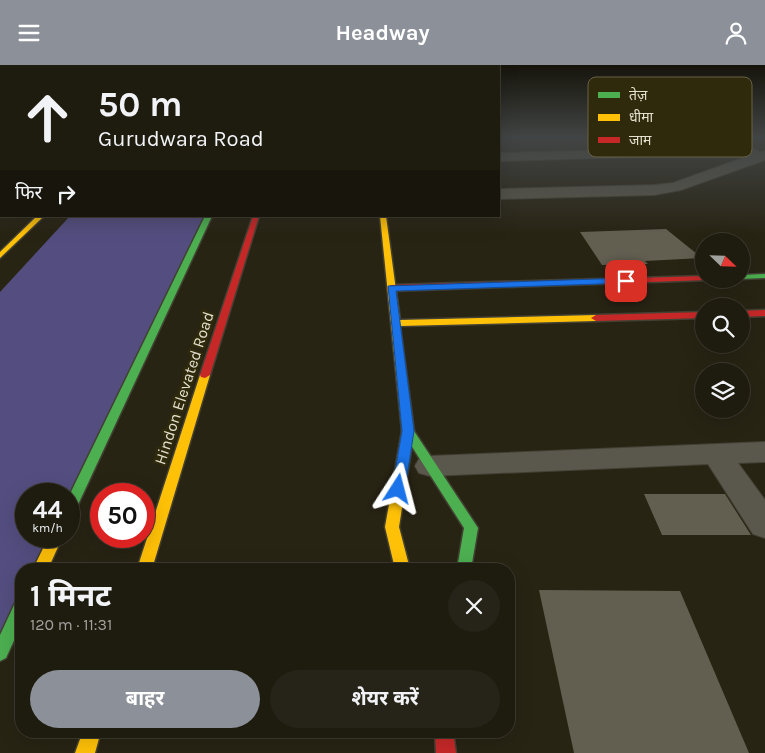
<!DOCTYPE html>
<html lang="hi">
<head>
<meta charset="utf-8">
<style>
	body { margin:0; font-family:Karla,"Noto Sans Devanagari",sans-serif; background:#262418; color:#f1f3f6; height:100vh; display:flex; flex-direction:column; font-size:19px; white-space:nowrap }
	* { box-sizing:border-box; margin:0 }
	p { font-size:16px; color:#a1a19e }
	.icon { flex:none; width:28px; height:28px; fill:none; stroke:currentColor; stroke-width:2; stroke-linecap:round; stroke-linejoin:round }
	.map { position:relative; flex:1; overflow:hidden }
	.panel { position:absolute; left:15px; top:498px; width:500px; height:175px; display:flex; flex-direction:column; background:#1e1b0f; border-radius:20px; box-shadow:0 5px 20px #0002,0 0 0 1px #3c392f }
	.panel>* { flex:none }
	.guide { position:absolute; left:0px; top:0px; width:500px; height:152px; box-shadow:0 5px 20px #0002,0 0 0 1px #3c392f; background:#1e1b0f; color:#f1f3f6; overflow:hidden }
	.needle { width:32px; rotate:113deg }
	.tools { position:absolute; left:695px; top:168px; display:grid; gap:10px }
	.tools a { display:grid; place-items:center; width:55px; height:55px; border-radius:50%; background:#1e1b0f; box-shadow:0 5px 20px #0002,0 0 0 1px #3c392f; font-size:25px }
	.speed { position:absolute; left:15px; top:418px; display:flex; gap:10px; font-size:25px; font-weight:700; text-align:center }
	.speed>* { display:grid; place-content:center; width:65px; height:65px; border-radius:50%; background:#1e1b0f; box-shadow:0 5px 20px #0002,0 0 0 1px #3c392f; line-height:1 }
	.speed small { font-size:12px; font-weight:400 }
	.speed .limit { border:8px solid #d22; background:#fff; color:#111 }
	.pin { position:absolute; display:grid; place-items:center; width:42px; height:42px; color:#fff; margin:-21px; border-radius:10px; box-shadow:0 2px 8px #0006 }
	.me { position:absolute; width:55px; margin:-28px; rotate:9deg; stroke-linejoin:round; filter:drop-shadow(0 0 4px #0008) }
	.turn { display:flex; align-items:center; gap:18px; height:105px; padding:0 15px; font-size:22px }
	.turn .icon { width:65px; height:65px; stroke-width:2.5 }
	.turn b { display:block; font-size:35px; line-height:42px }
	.then { display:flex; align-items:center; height:48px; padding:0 15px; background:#0003; gap:10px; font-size:19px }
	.round { display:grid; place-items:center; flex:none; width:52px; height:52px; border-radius:26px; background:#262418 }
	.headline { display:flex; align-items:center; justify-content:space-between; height:85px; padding:0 15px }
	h1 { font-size:30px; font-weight:700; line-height:38px }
	.cta { display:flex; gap:10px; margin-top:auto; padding:10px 15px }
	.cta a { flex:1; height:58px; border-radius:30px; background:#8c9099; color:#fff; font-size:20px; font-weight:700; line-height:58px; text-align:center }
	.cta a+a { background:#262418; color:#f1f3f6 }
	header { display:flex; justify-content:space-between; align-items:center; height:65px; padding:0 15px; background:#8c9099; color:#fff; font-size:22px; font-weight:700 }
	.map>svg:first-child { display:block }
	.water { fill:#544e80 }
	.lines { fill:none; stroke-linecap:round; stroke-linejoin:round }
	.stream { stroke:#544e80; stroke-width:12 }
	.building { fill:#625f51 }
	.street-casing { stroke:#434034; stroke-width:2 }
	.fast-casing { stroke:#434034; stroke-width:3 }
	.slow-casing { stroke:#434034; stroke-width:3 }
	.jam-casing { stroke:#434034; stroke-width:3 }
	.street { fill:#5a584c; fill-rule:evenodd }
	.fast { fill:#4caf50; fill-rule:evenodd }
	.slow { fill:#ffc107; fill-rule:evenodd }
	.jam { fill:#c62828; fill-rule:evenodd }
	.route { fill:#1a73e8; stroke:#114b97 }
	.labels { text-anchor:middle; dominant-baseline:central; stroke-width:5; stroke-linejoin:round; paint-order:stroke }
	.street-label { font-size:16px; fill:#e5e1d0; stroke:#302a0c }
	.key { fill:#302a0c; stroke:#666147; stroke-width:1 }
	.key-label { font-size:14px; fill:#e5e1d0 }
</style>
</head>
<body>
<header><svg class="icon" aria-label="menu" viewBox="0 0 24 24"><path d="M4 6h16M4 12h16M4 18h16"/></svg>Headway<svg class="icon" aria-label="person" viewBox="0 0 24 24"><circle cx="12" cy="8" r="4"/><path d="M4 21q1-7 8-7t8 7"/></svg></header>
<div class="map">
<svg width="765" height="688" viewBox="0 0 765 688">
	<rect width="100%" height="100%" fill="#282414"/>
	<path class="water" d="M 70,151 L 205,151 L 69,429 L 26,429 L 26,471 L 48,471 L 32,504 L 21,504 L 21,526 L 0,570 L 0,227 Z"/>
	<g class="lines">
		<path class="stream" d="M 0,136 L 1,135"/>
	</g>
	<g class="building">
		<path d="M 666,164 L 702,193 L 645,196 L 648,199 L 602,200 L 580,167 Z"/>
		<path d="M 644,429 L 725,429 L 751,470 L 662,470 Z"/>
		<path d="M 539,525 L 680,526 L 749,688 L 574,688 Z"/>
	</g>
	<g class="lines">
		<defs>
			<g id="street">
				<path d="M 720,73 L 735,73 L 760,87 L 765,86 L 765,95 L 681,125 L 654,130 L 499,134 L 499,124 L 654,120 L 673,118 L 748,91 Z"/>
				<path d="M 661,84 L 668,88 L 666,91 L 499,96 L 499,88 Z"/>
				<path d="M 765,377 L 765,397 L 738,398 L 765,435 L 765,473 L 753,469 L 708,399 L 430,411 L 419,408 L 415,401 L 419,394 L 430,391 Z"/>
			</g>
			<g id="fast">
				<path d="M 205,151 L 212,151 L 76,444 L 74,447 L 69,449 L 69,431 Z"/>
				<path d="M 765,209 L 765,213 L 741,214 L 738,214 L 741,214 L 741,210 Z"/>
				<path d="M 408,362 L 412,363 L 478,463 L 471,504 L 457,504 L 464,463 L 402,366 Z"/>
				<path d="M 21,536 L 21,560 L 6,593 L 0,596 L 0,570 L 15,538 Z"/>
			</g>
			<g id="slow">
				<path d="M 37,151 L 44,151 L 0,193 L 0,187 Z"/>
				<path d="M 380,151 L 386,151 L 400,255 L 596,250 L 601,253 L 596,256 L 400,261 L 414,366 L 399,462 L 410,504 L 395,504 L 385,462 L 402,366 Z"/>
				<path d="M 205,307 L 210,310 L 152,504 L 137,504 L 200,310 Z"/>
				<path d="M 49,471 L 63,471 L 48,504 L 33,504 Z"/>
				<path d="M 83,666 L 101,666 L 95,688 L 75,688 Z"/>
			</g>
			<g id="jam">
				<path d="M 253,151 L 259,151 L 210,310 L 205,313 L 201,312 L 200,310 Z"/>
				<path d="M 704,211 L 704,214 L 707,215 L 391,226 L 387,223 L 391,220 Z"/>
				<path d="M 765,245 L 765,251 L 741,252 L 741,246 Z"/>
				<path d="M 704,247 L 704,253 L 596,256 L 591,253 L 596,250 Z"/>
				<path d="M 435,666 L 453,666 L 456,688 L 436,688 Z"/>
			</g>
		</defs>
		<use href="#street" class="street-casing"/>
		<use href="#fast" class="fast-casing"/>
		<use href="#slow" class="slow-casing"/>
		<use href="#jam" class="jam-casing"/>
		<use href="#street" class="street"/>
		<use href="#fast" class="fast"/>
		<use href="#slow" class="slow"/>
		<use href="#jam" class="jam"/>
	</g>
	<linearGradient id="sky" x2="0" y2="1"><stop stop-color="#16140b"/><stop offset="0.43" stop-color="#424545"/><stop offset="1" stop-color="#424545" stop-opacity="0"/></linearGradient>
	<rect width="765" height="169" fill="url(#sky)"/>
	<path class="route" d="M 626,213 L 629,214 L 629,218 L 396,226 L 414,366 L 405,424 L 403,427 L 394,427 L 392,424 L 402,366 L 388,221 Z"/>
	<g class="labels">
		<g class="street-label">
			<text transform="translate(184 323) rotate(-72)">Hindon Elevated Road</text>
		</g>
	</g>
	<rect x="588" y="12" width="164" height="80" rx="8" class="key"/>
	<rect x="598" y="27" width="22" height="6" fill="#4caf50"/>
	<rect x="598" y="49" width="22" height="7" fill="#ffc107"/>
	<rect x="598" y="72" width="22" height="6" fill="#c62828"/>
	<g class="key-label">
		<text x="629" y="35">तेज़</text>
		<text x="629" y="57">धीमा</text>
		<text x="629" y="80">जाम</text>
	</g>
</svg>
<div class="tools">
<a><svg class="needle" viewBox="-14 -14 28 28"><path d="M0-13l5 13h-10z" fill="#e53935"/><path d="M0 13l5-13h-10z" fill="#a1a19e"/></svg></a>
<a><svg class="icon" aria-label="search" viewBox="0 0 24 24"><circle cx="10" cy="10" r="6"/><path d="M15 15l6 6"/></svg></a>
<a><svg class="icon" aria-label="layers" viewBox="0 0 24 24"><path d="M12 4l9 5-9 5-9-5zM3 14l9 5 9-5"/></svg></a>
</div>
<div class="speed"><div>44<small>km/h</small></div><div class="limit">50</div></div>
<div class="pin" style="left:626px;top:216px;background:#d93025"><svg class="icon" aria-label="arrive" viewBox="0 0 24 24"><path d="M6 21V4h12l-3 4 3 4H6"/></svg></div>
<svg class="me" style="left:398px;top:424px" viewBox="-20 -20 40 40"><path d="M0-17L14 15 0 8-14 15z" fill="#1a73e8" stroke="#fff" stroke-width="4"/></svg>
<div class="guide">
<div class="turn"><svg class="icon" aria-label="ahead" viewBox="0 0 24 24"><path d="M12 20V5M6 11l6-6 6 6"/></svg><div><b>50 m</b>Gurudwara Road</div></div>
<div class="then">फिर<svg class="icon" aria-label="right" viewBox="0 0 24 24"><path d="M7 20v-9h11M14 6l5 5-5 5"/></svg></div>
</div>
<section class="panel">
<div class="headline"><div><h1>1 मिनट</h1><p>120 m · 11:31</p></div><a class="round"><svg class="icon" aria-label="close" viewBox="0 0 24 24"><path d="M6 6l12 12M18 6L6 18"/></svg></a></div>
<div class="cta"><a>बाहर</a><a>शेयर करें</a></div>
</section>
</div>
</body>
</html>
